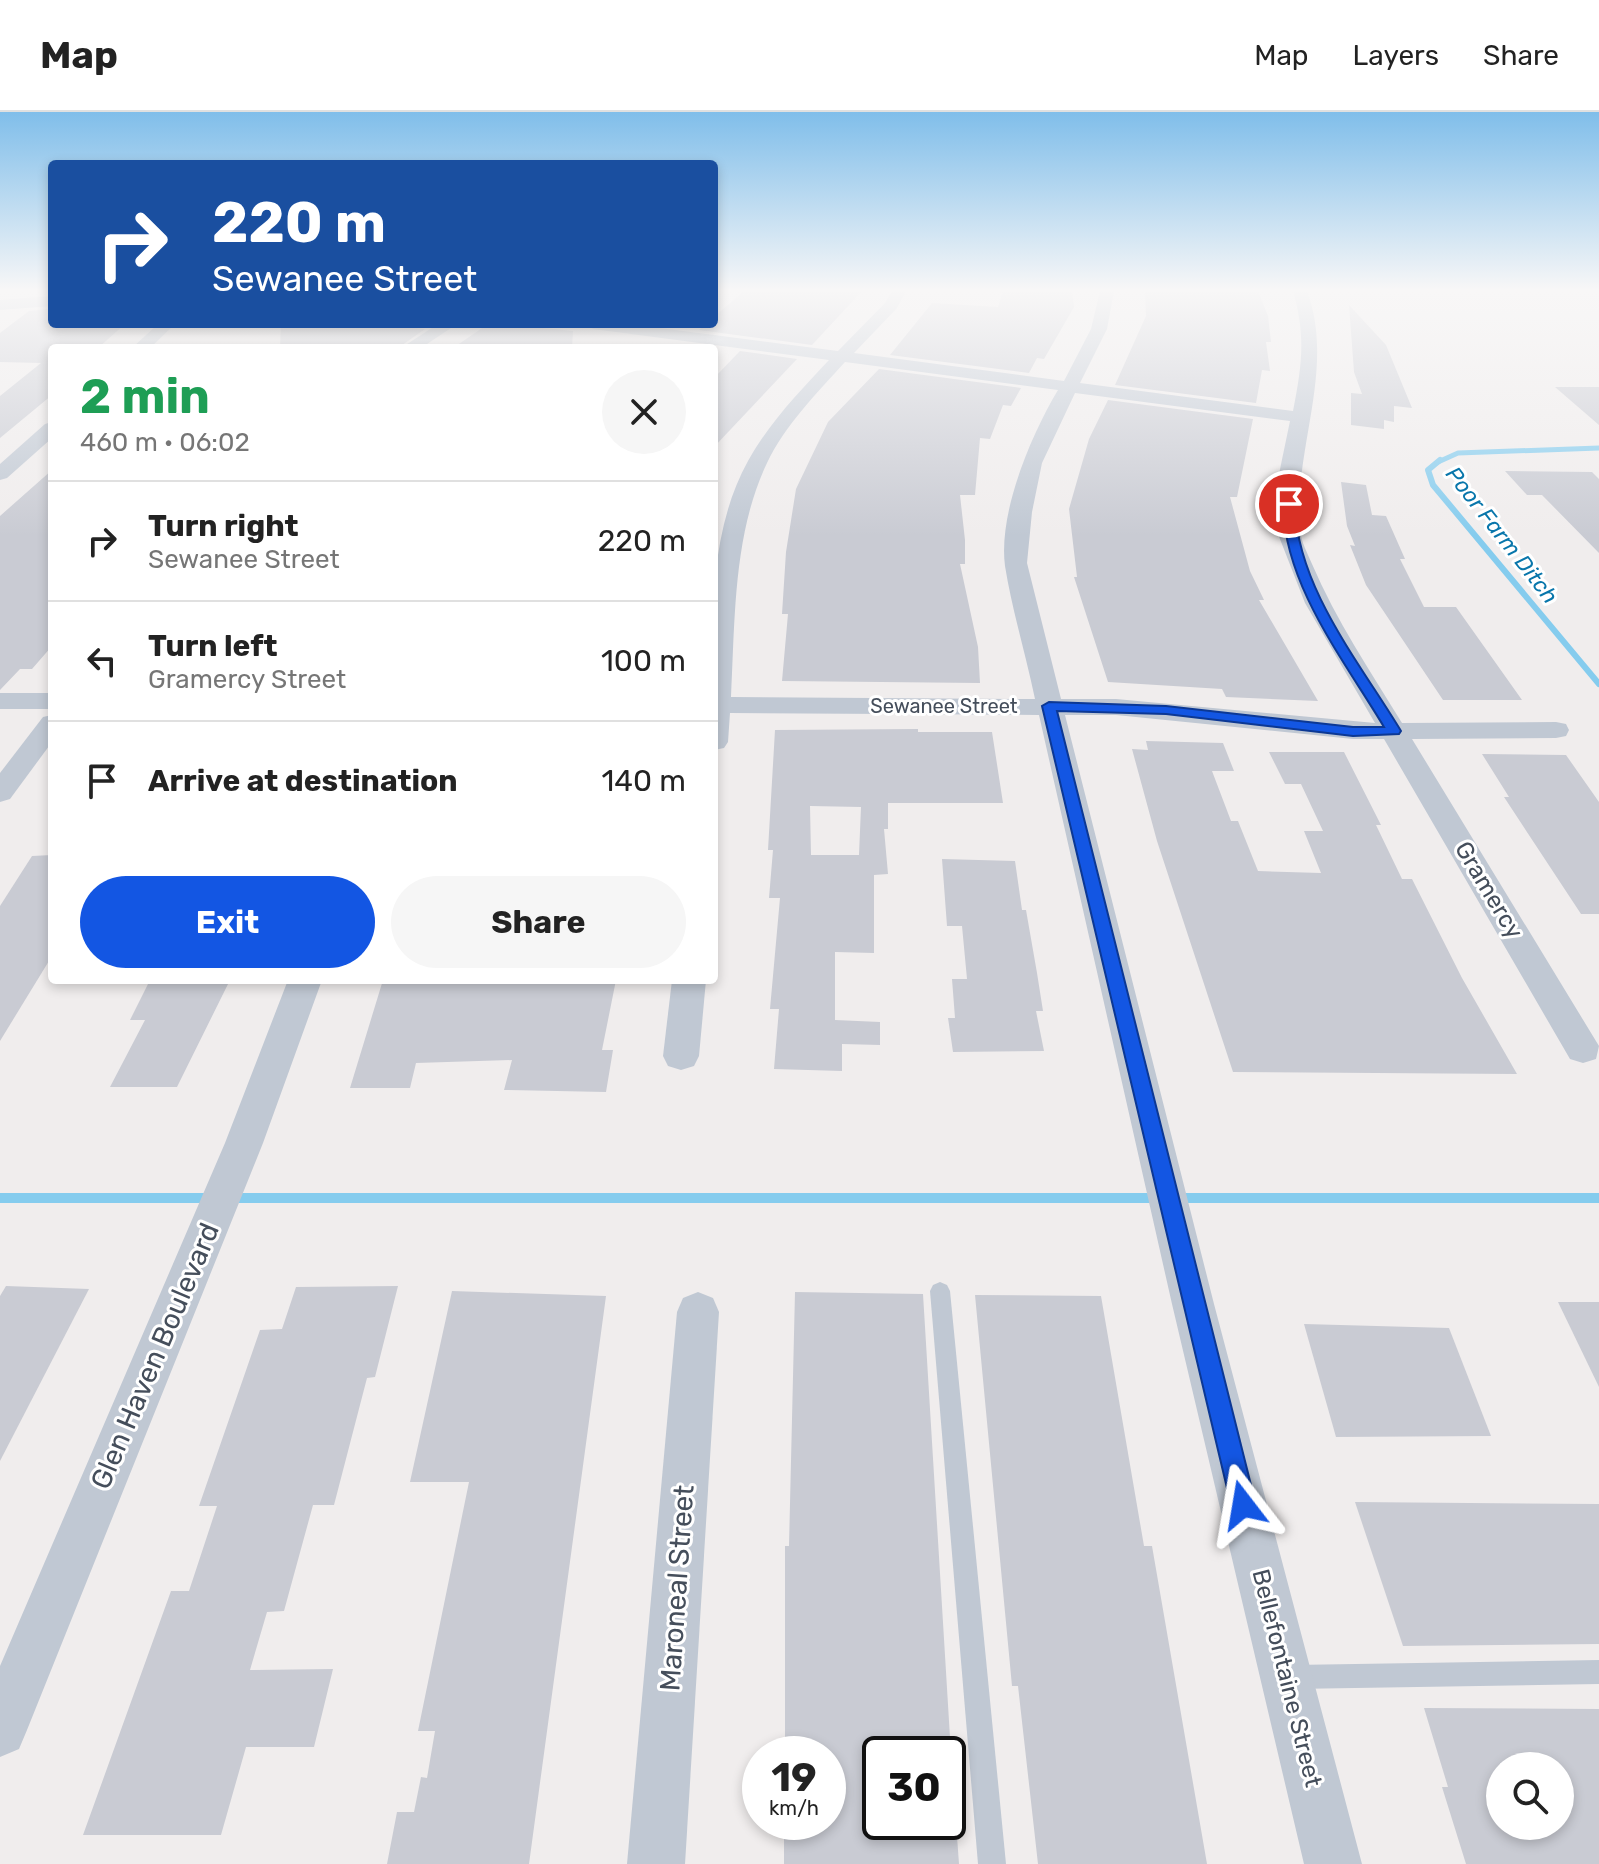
<!DOCTYPE html>
<html lang="en">
<head>
<meta charset="utf-8">
<style>
	body { margin:0; font-family:Rubik,sans-serif; background:#f6f6f6; color:#222; height:100vh; display:flex; flex-direction:column; font-size:30px; white-space:nowrap }
	* { box-sizing:border-box; margin:0 }
	p { font-size:26px; color:#767676 }
	.icon { flex:none; width:44px; height:44px; fill:none; stroke:currentColor; stroke-width:2; stroke-linecap:round; stroke-linejoin:round }
	.map { position:relative; flex:1; overflow:hidden }
	.details { position:absolute; left:48px; top:232px; width:670px; height:640px; display:flex; flex-direction:column; background:#fff; border-radius:8px; box-shadow:0 4px 12px #0003 }
	.details>* { flex:none }
	.banner { position:absolute; left:48px; top:48px; width:670px; height:168px; border-radius:8px; box-shadow:0 4px 12px #0003; background:#1a4fa0; color:#fff; overflow:hidden }
	.tools { position:absolute; left:1486px; top:1640px; display:grid; gap:16px }
	.tools a { display:grid; place-items:center; width:88px; height:88px; border-radius:50%; background:#fff; box-shadow:0 4px 12px #0003; font-size:40px }
	.speed { position:absolute; left:742px; top:1624px; display:flex; gap:16px; font-size:40px; font-weight:700; text-align:center }
	.speed>* { display:grid; place-content:center; width:104px; height:104px; border-radius:50%; background:#fff; box-shadow:0 4px 12px #0003; line-height:1 }
	.speed small { font-size:20px; font-weight:400 }
	.speed .limit { border:4px solid #111; border-radius:12px; background:#fff; color:#111 }
	.pin { position:absolute; display:grid; place-items:center; width:68px; height:68px; color:#fff; margin:-34px; border:4px solid #fff; border-radius:50%; box-shadow:0 2px 8px #0007 }
	.me { position:absolute; width:88px; margin:-44px; rotate:346deg; stroke-linejoin:round; filter:drop-shadow(0 0 6px #0008) }
	.turn { display:flex; align-items:center; gap:28px; height:168px; padding:0 32px; font-size:36px }
	.turn .icon { width:104px; height:104px; stroke-width:2.5 }
	.turn b { display:block; font-size:56px; line-height:68px }
	.round { display:grid; place-items:center; flex:none; width:84px; height:84px; border-radius:42px; background:#f6f6f6 }
	.summary { display:flex; align-items:center; justify-content:space-between; height:136px; padding:0 32px }
	h1 { font-size:48px; font-weight:700; line-height:60px; color:#1e9e55 }
	.primary-button { display:flex; gap:16px; margin-top:auto; padding:16px 32px }
	.primary-button a { flex:1; height:92px; border-radius:48px; background:#1356e3; color:#fff; font-size:32px; font-weight:700; line-height:92px; text-align:center }
	.primary-button a+a { background:#f6f6f6; color:#222 }
	ul { padding:0; list-style:none }
	li { display:flex; align-items:center; gap:24px; height:120px; padding:0 32px; border-top:2px solid #e0e0e0 }
	li div { flex:1 }
	li b { display:block; font-size:30px }
	li em { font-style:normal }
	header { display:flex; align-items:center; gap:48px; box-sizing:border-box; height:112px; padding:0 40px; background:#fff; border-bottom:2px solid #e0e0e0 }
	header strong { font-size:38px }
	nav { display:flex; gap:44px; margin-inline-start:auto; font-size:28px }
	.map>svg:first-child { display:block }
	.lines { fill:none; stroke-linecap:round; stroke-linejoin:round }
	.stream-far2 { stroke:#85ccee; stroke-width:5 }
	.stream-far1 { stroke:#85ccee; stroke-width:6 }
	.stream { stroke:#85ccee; stroke-width:10 }
	.building { fill:#c9cbd3; fill-rule:evenodd }
	.lane { fill:#c0c8d3; fill-rule:evenodd }
	.street { fill:#c0c8d3; fill-rule:evenodd }
	.route { fill:#1356e3; stroke:#0c3894; stroke-width:2 }
	.labels { text-anchor:middle; dominant-baseline:central; stroke-width:6; stroke-linejoin:round; paint-order:stroke }
	.far-street-label { font-size:20px; fill:#454e5b; stroke:#fff }
	.far-water-label { font-size:22px; font-style:italic; fill:#0876ab; stroke:#fff }
	.street-label { font-size:24px; fill:#454e5b; stroke:#fff }
	.near-street-label { font-size:28px; fill:#454e5b; stroke:#fff }
</style>
</head>
<body>
<header>
<strong>Map</strong>
<nav><a>Map</a><a>Layers</a><a>Share</a></nav>
</header>
<div class="map">
<svg width="1599" height="1752" viewBox="0 0 1599 1752">
	<rect width="100%" height="100%" fill="#f0eded"/>
	<g class="lines">
		<path class="stream-far2" d="M 1438,350 L 1458,341 L 1599,336"/>
		<path class="stream-far1" d="M 1440,348 L 1428,358 L 1433,373 L 1599,572"/>
		<g class="stream">
			<path d="M 0,1086 L 212,1086"/>
			<path d="M 230,1086 L 1160,1086"/>
			<path d="M 1178,1086 L 1599,1086"/>
		</g>
	</g>
	<g class="building">
		<path d="M 744,179 L 862,179 L 812,233 L 699,218 L 706,212 L 714,212 L 714,205 Z"/>
		<path d="M 1003,179 L 1072,179 L 1074,195 L 1044,247 L 1037,246 L 1029,261 L 890,243 L 932,191 L 998,195 Z"/>
		<path d="M 1145,179 L 1258,179 L 1268,204 L 1271,230 L 1266,230 L 1270,259 L 1262,258 L 1256,291 L 1115,273 L 1146,204 Z"/>
		<path d="M 1349,193 L 1386,233 L 1412,296 L 1394,294 L 1394,310 L 1384,308 L 1384,317 L 1351,313 L 1351,281 L 1362,282 L 1354,260 Z"/>
		<path d="M 50,197 L 52,212 L 125,212 L 98,236 L 52,236 L 52,283 L 0,326 L 0,284 L 41,251 L 0,250 L 0,221 L 29,199 Z"/>
		<path d="M 281,212 L 412,212 L 408,215 L 425,217 L 398,236 L 280,236 Z"/>
		<path d="M 488,212 L 548,212 L 543,216 L 573,219 L 572,236 L 453,236 Z"/>
		<path d="M 740,239 L 797,247 L 714,335 L 714,266 Z"/>
		<path d="M 879,257 L 1021,276 L 1011,294 L 1003,293 L 990,327 L 980,326 L 975,383 L 960,383 L 965,428 L 965,452 L 960,452 L 978,535 L 980,571 L 782,569 L 788,502 L 782,502 L 786,440 L 796,377 L 828,310 Z"/>
		<path d="M 1555,275 L 1599,275 L 1599,313 Z"/>
		<path d="M 1108,288 L 1253,307 L 1237,385 L 1230,385 L 1250,459 L 1264,488 L 1259,488 L 1318,589 L 1226,585 L 1222,577 L 1108,570 L 1074,465 L 1077,465 L 1069,397 L 1089,327 Z"/>
		<path d="M 52,358 L 52,534 L 32,557 L 20,557 L 0,578 L 0,404 Z"/>
		<path d="M 1505,359 L 1592,360 L 1599,367 L 1599,441 L 1542,383 L 1527,383 Z"/>
		<path d="M 1341,370 L 1366,373 L 1372,403 L 1386,404 L 1405,447 L 1400,447 L 1424,495 L 1456,495 L 1522,588 L 1443,588 L 1366,473 L 1350,433 L 1355,434 L 1347,414 Z"/>
		<path d="M 918,617 L 918,620 L 992,620 L 1003,691 L 888,691 L 888,717 L 884,717 L 888,762 L 874,763 L 874,841 L 835,840 L 835,908 L 880,910 L 880,933 L 842,932 L 842,959 L 774,957 L 779,897 L 770,897 L 780,786 L 769,786 L 773,738 L 768,738 L 775,618 ZM 810,694 L 861,695 L 859,743 L 811,743 Z"/>
		<path d="M 1146,629 L 1223,631 L 1234,659 L 1212,659 L 1231,709 L 1238,709 L 1258,759 L 1321,761 L 1304,719 L 1323,719 L 1301,672 L 1285,672 L 1269,640 L 1344,640 L 1381,713 L 1376,713 L 1402,767 L 1412,767 L 1462,866 L 1517,962 L 1233,960 L 1157,729 L 1132,637 L 1148,638 Z"/>
		<path d="M 1482,642 L 1566,643 L 1599,690 L 1599,802 L 1581,802 L 1504,685 L 1509,685 Z"/>
		<path d="M 52,743 L 52,844 L 0,929 L 0,794 L 32,744 Z"/>
		<path d="M 942,747 L 1015,749 L 1022,798 L 1026,798 L 1037,861 L 1043,899 L 1036,899 L 1044,939 L 953,940 L 948,906 L 955,906 L 952,867 L 967,867 L 962,814 L 947,814 Z"/>
		<path d="M 150,868 L 230,868 L 177,975 L 110,975 L 145,908 L 130,908 Z"/>
		<path d="M 383,868 L 616,868 L 602,938 L 613,938 L 606,980 L 504,978 L 512,948 L 416,951 L 410,976 L 350,976 Z"/>
		<path d="M 6,1174 L 89,1177 L 0,1349 L 0,1184 Z"/>
		<path d="M 398,1174 L 375,1265 L 367,1266 L 334,1393 L 313,1393 L 284,1499 L 267,1500 L 250,1558 L 333,1557 L 314,1635 L 246,1635 L 221,1723 L 83,1723 L 171,1479 L 189,1479 L 217,1394 L 199,1394 L 260,1218 L 282,1217 L 296,1175 Z"/>
		<path d="M 452,1179 L 606,1184 L 529,1752 L 387,1752 L 397,1700 L 414,1700 L 421,1665 L 427,1666 L 435,1619 L 418,1619 L 469,1370 L 410,1370 Z"/>
		<path d="M 795,1180 L 923,1182 L 951,1642 L 880,1642 L 880,1710 L 956,1710 L 959,1752 L 784,1752 L 784,1710 L 828,1710 L 828,1642 L 785,1642 L 785,1434 L 789,1434 Z"/>
		<path d="M 975,1183 L 1101,1184 L 1144,1434 L 1152,1434 L 1207,1752 L 1038,1752 L 1018,1574 L 1012,1574 Z"/>
		<path d="M 1558,1190 L 1599,1190 L 1599,1275 Z"/>
		<path d="M 1304,1212 L 1449,1216 L 1491,1324 L 1336,1325 Z"/>
		<path d="M 1355,1390 L 1599,1392 L 1599,1532 L 1403,1534 Z"/>
		<path d="M 1424,1596 L 1599,1597 L 1599,1752 L 1466,1752 L 1442,1675 L 1448,1675 ZM 1500,1651 L 1560,1652 L 1560,1714 L 1500,1714 Z"/>
	</g>
	<g class="lines">
		<g class="lane">
			<path d="M 940,1170 L 947,1173 L 950,1179 L 1006,1752 L 978,1752 L 930,1179 L 933,1173 Z"/>
			<path d="M 1599,1548 L 1599,1572 L 1293,1577 L 1284,1574 L 1281,1565 L 1284,1556 L 1293,1553 Z"/>
		</g>
		<g class="street">
			<path d="M 892,179 L 906,179 L 897,196 L 854,241 L 1064,269 L 1091,217 L 1100,179 L 1114,179 L 1107,217 L 1080,271 L 1293,299 C 1302,253 1306,224 1293,179 L 1307,179 C 1336,258 1293,336 1300,418 C 1301,430 1308,442 1312,452 C 1336,508 1370,559 1402,611 L 1556,610 L 1566,612 L 1569,618 L 1566,624 L 1556,626 L 1412,627 L 1599,934 L 1596,947 L 1583,951 L 1570,947 L 1384,627 L 1353,627 L 1116,603 L 1065,603 L 1214,1192 L 1362,1752 L 1304,1752 L 1172,1192 L 1039,603 L 730,601 L 728,630 L 724,636 L 714,638 C 714,544 701,434 748,349 C 769,311 800,279 829,248 L 593,217 L 585,212 L 629,212 L 838,239 L 885,191 ZM 845,250 L 1058,278 C 1031,323 998,401 1005,454 C 1012,498 1026,543 1035,587 L 731,585 C 735,509 733,422 767,351 C 785,313 817,281 845,250 ZM 1075,281 L 1290,309 L 1279,362 L 1278,422 L 1305,491 L 1375,611 L 1116,587 L 1061,587 L 1027,451 L 1032,400 L 1042,351 Z"/>
			<path d="M 52,184 L 52,194 L 0,198 L 0,188 Z"/>
			<path d="M 158,212 L 175,212 L 150,236 L 132,236 Z"/>
			<path d="M 438,212 L 457,212 L 421,236 L 401,236 Z"/>
			<path d="M 52,310 L 52,326 L 7,366 L 0,368 L 0,352 L 45,312 Z"/>
			<rect x="0" y="581" width="52" height="16"/>
			<path d="M 52,603 L 52,630 L 10,687 L 0,690 L 0,661 L 43,605 Z"/>
			<path d="M 288,868 L 322,868 L 263,1031 L 27,1618 L 19,1637 L 0,1645 L 0,1554 L 225,1031 Z"/>
			<path d="M 672,868 L 706,868 L 699,944 L 694,954 L 681,958 L 668,954 L 663,944 Z"/>
			<path d="M 698,1180 L 713,1186 L 719,1200 L 685,1752 L 627,1752 L 677,1200 L 683,1186 Z"/>
		</g>
	</g>
	<linearGradient id="sky" x2="0" y2="1"><stop stop-color="#80beea"/><stop offset="0.42" stop-color="#f8f7f7"/><stop offset="1" stop-color="#f8f7f7" stop-opacity="0"/></linearGradient>
	<rect width="1599" height="424" fill="url(#sky)"/>
	<path class="route" d="M 1289,388 L 1295,392 C 1296,474 1360,551 1401,619 L 1399,622 L 1353,624 L 1166,602 L 1057,599 L 1256,1393 L 1253,1402 L 1243,1406 L 1234,1402 L 1231,1393 L 1042,594 L 1049,590 L 1166,594 L 1353,615 L 1384,615 C 1344,548 1284,473 1283,392 Z"/>
	<g class="labels">
		<g class="far-street-label">
			<text x="944" y="594">Sewanee Street</text>
		</g>
		<g class="far-water-label">
			<text transform="translate(1502 423) rotate(52)">Poor Farm Ditch</text>
		</g>
		<g class="street-label">
			<text transform="translate(1489 778) rotate(59)">Gramercy</text>
			<text transform="translate(1287 1566) rotate(76)">Bellefontaine Street</text>
		</g>
		<g class="near-street-label">
			<text transform="translate(155 1244) rotate(-67)">Glen Haven Boulevard</text>
			<text transform="translate(677 1476) rotate(-86)">Maroneal Street</text>
		</g>
	</g>
</svg>
<div class="tools">
<a><svg class="icon" aria-label="search" viewBox="0 0 24 24"><circle cx="10" cy="10" r="6"/><path d="M15 15l6 6"/></svg></a>
</div>
<div class="speed"><div>19<small>km/h</small></div><div class="limit">30</div></div>
<div class="pin" style="left:1289px;top:392px;background:#d93025"><svg class="icon" aria-label="arrive" viewBox="0 0 24 24"><path d="M6 21V4h12l-3 4 3 4H6"/></svg></div>
<svg class="me" style="left:1243px;top:1393px" viewBox="-20 -20 40 40"><path d="M0-17L14 15 0 8-14 15z" fill="#1356e3" stroke="#fff" stroke-width="4"/></svg>
<div class="banner">
<div class="turn"><svg class="icon" aria-label="right" viewBox="0 0 24 24"><path d="M7 20v-9h11M14 6l5 5-5 5"/></svg><div><b>220 m</b>Sewanee Street</div></div>
</div>
<section class="details">
<div class="summary"><div><h1>2 min</h1><p>460 m · 06:02</p></div><a class="round"><svg class="icon" aria-label="close" viewBox="0 0 24 24"><path d="M6 6l12 12M18 6L6 18"/></svg></a></div>
<ul>
<li><svg class="icon" aria-label="right" viewBox="0 0 24 24"><path d="M7 20v-9h11M14 6l5 5-5 5"/></svg><div><b>Turn right</b><p>Sewanee Street</p></div><em>220 m</em></li>
<li><svg class="icon" aria-label="left" viewBox="0 0 24 24"><path d="M17 20v-9H6M10 6l-5 5 5 5"/></svg><div><b>Turn left</b><p>Gramercy Street</p></div><em>100 m</em></li>
<li><svg class="icon" aria-label="arrive" viewBox="0 0 24 24"><path d="M6 21V4h12l-3 4 3 4H6"/></svg><div><b>Arrive at destination</b></div><em>140 m</em></li>
</ul>
<div class="primary-button"><a>Exit</a><a>Share</a></div>
</section>
</div>
</body>
</html>
